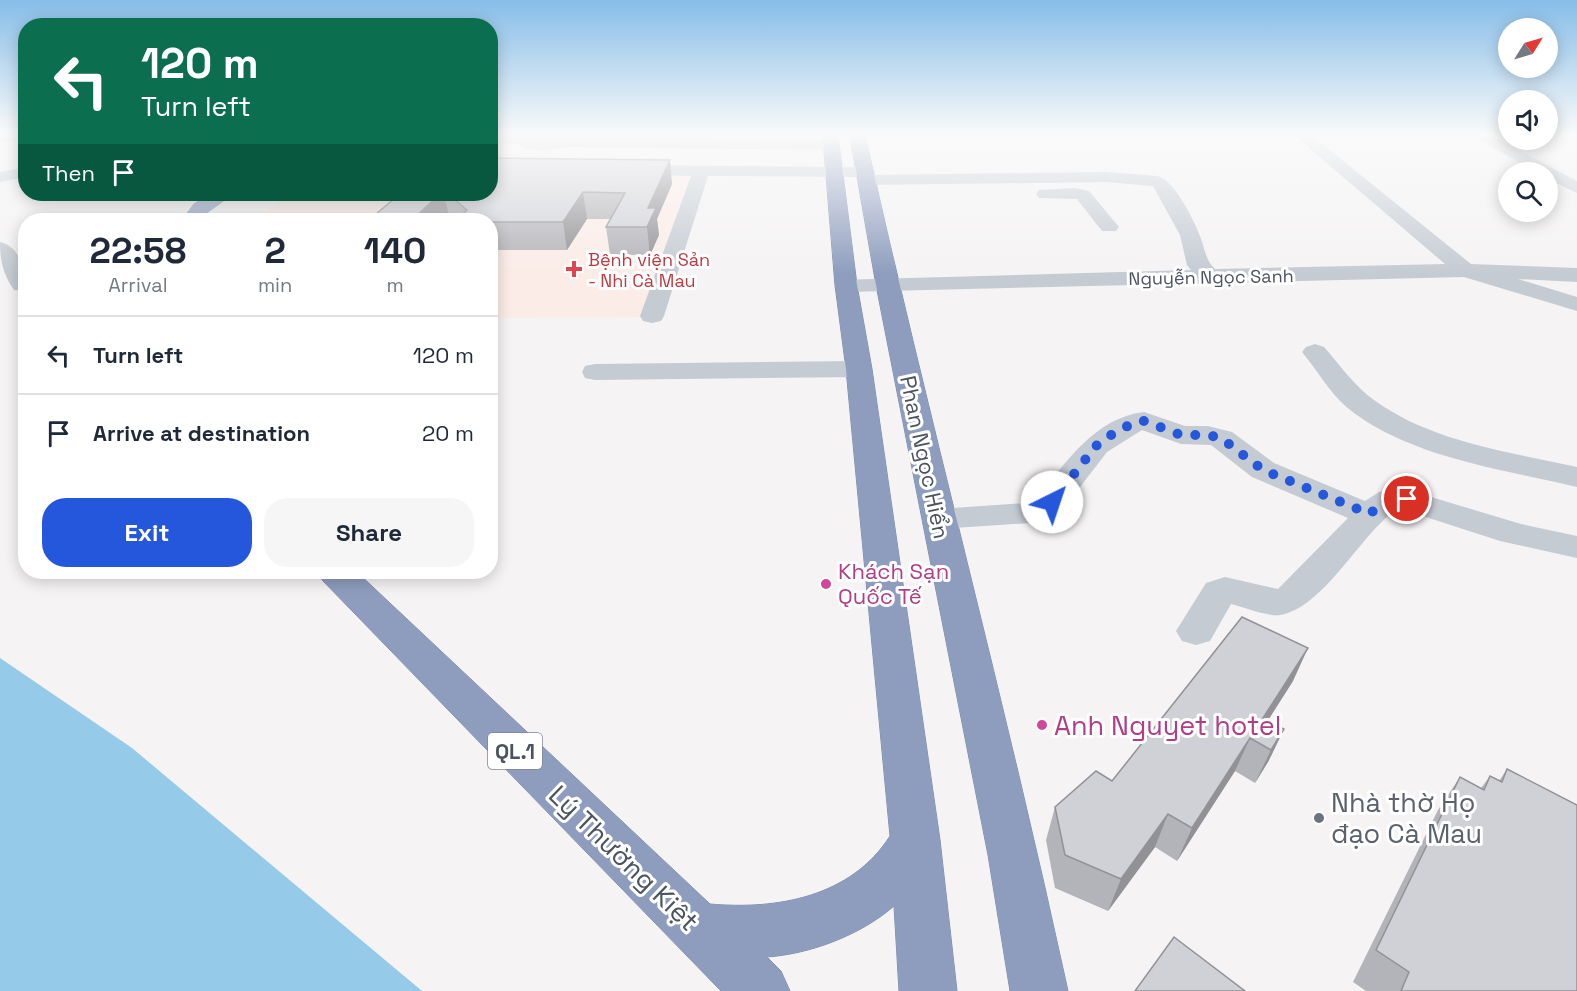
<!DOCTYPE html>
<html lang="en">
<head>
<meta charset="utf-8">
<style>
	body { margin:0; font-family:"Space Grotesk",sans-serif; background:#f6f6f7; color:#1f2937; height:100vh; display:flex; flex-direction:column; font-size:22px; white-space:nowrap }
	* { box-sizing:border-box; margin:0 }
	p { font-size:20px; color:#747a83 }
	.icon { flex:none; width:33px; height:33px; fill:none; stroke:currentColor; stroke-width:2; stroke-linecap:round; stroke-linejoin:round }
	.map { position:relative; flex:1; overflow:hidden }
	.sheet { position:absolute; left:18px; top:213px; width:480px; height:366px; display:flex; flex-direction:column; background:#fff; border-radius:24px; box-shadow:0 3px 15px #0003 }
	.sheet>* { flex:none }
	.top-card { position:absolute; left:18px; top:18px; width:480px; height:183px; border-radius:24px; box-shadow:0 3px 15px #0003; background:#0b6e4f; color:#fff; overflow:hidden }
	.needle { width:39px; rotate:53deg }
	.tools { position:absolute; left:1498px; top:18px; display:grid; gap:12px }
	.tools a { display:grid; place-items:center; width:60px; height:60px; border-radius:50%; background:#fff; box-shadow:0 3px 15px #0003; font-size:30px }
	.pin { position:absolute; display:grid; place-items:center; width:51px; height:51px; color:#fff; margin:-26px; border:3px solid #fff; border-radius:50%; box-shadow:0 2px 6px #0007 }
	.me { position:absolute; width:66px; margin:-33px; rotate:41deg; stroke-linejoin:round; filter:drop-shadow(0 0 4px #0008) }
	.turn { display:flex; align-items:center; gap:21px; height:126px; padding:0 24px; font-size:27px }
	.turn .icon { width:78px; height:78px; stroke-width:2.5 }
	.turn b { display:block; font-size:42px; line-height:51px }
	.then { display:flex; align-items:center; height:57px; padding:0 24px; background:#0003; gap:12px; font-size:22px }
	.eta { display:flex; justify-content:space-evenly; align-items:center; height:102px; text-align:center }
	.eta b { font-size:36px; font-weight:800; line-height:42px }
	.cta { display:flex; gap:12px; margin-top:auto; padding:12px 24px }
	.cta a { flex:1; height:69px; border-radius:24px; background:#2557dd; color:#fff; font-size:24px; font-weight:800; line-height:69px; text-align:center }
	.cta a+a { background:#f6f6f7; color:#1f2937 }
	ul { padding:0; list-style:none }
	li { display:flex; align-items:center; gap:18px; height:78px; padding:0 24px; border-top:2px solid #e0e1e3 }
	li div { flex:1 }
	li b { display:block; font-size:22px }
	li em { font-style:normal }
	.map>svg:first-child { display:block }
	.medical { fill:#fbece7 }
	.water { fill:#95cae9 }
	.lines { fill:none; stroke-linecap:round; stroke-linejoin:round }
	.highway-casing { stroke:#7988aa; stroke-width:1 }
	.minor { fill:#c5cbd3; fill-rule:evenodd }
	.major { fill:#b4becf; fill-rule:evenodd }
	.highway { fill:#8e9dbe; fill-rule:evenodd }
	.wall { fill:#b3b4b9 }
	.shaded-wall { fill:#929296 }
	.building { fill:#d0d1d7; stroke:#929296; stroke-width:1.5 }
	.route { stroke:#2557dd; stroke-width:10; stroke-dasharray:0 18 }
	.health-dot { fill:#e0444e; stroke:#fff; stroke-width:2 }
	.hotel-dot { fill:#d1479c; stroke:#fff; stroke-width:2 }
	.worship-dot { fill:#6b7280; stroke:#fff; stroke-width:2 }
	.labels { text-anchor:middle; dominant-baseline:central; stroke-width:6; stroke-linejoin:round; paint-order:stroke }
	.far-health-label { font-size:18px; fill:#be3a42; stroke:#fff; text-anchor:start }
	.far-street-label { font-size:18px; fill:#4b5360; stroke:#fff }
	.shield { fill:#fff; stroke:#818790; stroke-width:1.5 }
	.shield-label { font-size:21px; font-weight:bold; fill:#4b5360 }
	.street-label { font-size:22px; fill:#4b5360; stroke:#fff }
	.hotel-label { font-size:22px; fill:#b23c85; stroke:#fff; text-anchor:start }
	.near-hotel-label { font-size:27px; fill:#b23c85; stroke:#fff; text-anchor:start }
	.near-worship-label { font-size:27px; fill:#5b616d; stroke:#fff; text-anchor:start }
	.near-street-label { font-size:27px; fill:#4b5360; stroke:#fff }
</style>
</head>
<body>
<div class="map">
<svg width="1577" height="991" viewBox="0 0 1577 991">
	<rect width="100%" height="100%" fill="#f5f3f3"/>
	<path class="medical" d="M 491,174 L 690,176 L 641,317 L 491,318 L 490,220 L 254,220 L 282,198 L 270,194 L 490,194 Z"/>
	<path class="water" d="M 0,658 L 132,748 L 422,991 L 0,991 Z"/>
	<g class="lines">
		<defs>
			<g id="highway">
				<path d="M 823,135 L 838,135 L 857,285 L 872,369 L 940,840 L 957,991 L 899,991 L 894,906 C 861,935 810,954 767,957 L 781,971 L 790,991 L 721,991 L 323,581 L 318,572 L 357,572 L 710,904 C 777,910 851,897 890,836 L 846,369 L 835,285 Z"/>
				<path d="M 850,135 L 865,135 C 929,421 1006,704 1068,991 L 1010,991 L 988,855 L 876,285 Z"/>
				<path d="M 212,194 L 233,194 L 208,212 L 201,220 L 182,220 L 194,204 Z"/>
			</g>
		</defs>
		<use href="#highway" class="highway-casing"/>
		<g class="minor">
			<path d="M 490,135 L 830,140 L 838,145 L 830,150 L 566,147 L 542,151 L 525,148 L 519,144 L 490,144 ZM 552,140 L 555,140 L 539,142 Z"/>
			<path d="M 1294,135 L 1311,135 L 1471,264 L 1577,268 L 1577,282 L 1518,279 L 1577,297 L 1577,311 L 1464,277 L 846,292 L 838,290 L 835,285 L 838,280 L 1191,270 L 1187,265 L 1180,235 L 1153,186 L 1106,182 L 866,185 L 860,184 L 857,180 L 859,177 L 708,176 L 664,316 L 661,321 L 652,323 L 643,321 L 640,316 L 691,176 L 621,174 L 619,170 L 621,166 L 627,165 L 863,167 L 869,168 L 871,172 L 870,175 L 1106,172 L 1158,176 C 1174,180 1194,220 1200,236 C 1205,248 1205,260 1215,269 L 1445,264 Z"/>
			<path d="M 1471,135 L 1490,135 L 1577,181 L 1577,193 L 1548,179 L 1548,172 L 1536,172 Z"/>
			<path d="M 26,167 L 26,177 L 0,182 L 0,172 Z"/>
			<path d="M 1075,188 L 1089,191 L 1119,227 L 1116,231 L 1102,231 L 1077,199 L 1039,198 L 1036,194 L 1039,190 Z"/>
			<path d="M 0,242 C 21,247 26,272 26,291 L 14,290 C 3,274 0,261 0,242 Z"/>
			<path d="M 1315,344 L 1324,347 C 1340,365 1354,386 1374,400 C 1432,442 1509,452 1577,467 L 1577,487 C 1503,469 1417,459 1354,413 C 1334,399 1321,376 1306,357 L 1302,352 L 1306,347 Z"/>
			<path d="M 859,361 L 868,363 L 872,369 L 868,375 L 859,377 L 595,380 L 585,378 L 582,372 L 585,366 L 595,364 Z"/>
			<path d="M 1144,412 L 1185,426 L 1208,426 L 1232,432 L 1274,463 L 1365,501 L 1379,492 L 1401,488 L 1521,524 L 1577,536 L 1577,558 L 1500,541 L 1398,508 C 1361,533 1324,608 1280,615 C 1269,617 1243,607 1231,604 L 1210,641 L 1196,645 L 1182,641 L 1176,631 L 1206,583 L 1225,577 L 1278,589 L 1348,518 L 1252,477 L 1211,445 L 1181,444 L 1142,430 L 1107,452 L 1060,513 L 1031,523 L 938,529 L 926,526 L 921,519 L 926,512 L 938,509 L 1026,503 L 1036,499 C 1066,463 1094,418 1144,412 Z"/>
		</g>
		<path class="major" d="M 0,135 L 26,135 L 26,139 L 0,143 Z"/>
		<use href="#highway" class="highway"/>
	</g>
	<g class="wall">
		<path d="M 672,184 L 657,219 L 659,235 L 650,255 L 610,255 L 606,227 L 611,219 L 587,219 L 567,250 L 490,250 L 490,220 L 455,220 L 449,216 L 445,220 L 370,220 L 370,219 L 400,194 L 490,194 Z"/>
		<path d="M 1293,681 L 1267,721 L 1284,729 L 1268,762 L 1255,783 L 1235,771 L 1177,861 L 1155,847 L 1108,911 L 1055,888 L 1046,840 L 1055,807 L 1112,781 Z"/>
		<path d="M 1507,769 L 1577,991 L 1366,991 L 1353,982 L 1438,810 L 1460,777 L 1481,788 L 1490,776 L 1499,781 Z"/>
	</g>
	<g class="shaded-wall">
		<path d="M 670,160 L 672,184 L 657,219 L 659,235 L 650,255 L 647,227 L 648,208 Z"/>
		<path d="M 583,192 L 587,219 L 567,250 L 563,222 Z"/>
		<path d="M 440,194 L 444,194 L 449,216 L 445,220 L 412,220 Z"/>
		<path d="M 1308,648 L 1293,681 L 1255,741 L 1263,718 Z"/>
		<path d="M 1284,729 L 1268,762 L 1255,783 L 1271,750 Z"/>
		<path d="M 1250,738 L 1235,771 L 1177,861 L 1192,828 Z"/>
		<path d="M 1168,814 L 1155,847 L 1108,911 L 1121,879 Z"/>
	</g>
	<g class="building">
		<path d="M 490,158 L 670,160 L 648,208 L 656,208 L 647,227 L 606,227 L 625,193 L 583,192 L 563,222 L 490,222 L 490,220 L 457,220 L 467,210 L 448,194 L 490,194 Z"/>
		<path d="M 400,194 L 440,194 L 412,220 L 370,219 Z"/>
		<path d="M 1242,617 L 1308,648 L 1263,718 L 1284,729 L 1271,750 L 1250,738 L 1192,828 L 1168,814 L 1121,879 L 1065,855 L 1055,807 L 1096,771 L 1112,781 Z"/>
		<path d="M 1507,769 L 1577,805 L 1577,991 L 1401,991 L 1409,972 L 1376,950 L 1460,777 L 1484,790 L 1490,776 L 1502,782 Z"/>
		<path d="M 1174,937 L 1245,991 L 1135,991 Z"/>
	</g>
	<linearGradient id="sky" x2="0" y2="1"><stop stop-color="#87bde8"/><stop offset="0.49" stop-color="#fafafa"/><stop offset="1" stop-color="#fafafa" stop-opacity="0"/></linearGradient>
	<rect width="1577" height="274" fill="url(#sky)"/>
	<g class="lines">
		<path class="route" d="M 1052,502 L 1096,446 L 1111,435 L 1135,422 L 1144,421 L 1181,435 L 1208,435 L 1221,438 L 1263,470 L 1370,514 C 1382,503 1390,494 1407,499"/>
	</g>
	<path class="health-dot" d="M571 260h6v6h6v6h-6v6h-6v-6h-6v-6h6z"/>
	<g class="hotel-dot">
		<circle cx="826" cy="584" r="6"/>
		<circle cx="1042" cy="725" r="6"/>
	</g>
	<circle class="worship-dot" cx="1319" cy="818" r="6"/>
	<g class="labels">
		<g class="far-health-label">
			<text x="588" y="259">Bệnh viện Sản<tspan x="588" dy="21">- Nhi Cà Mau</tspan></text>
		</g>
		<g class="far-street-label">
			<text transform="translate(1211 277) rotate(-1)">Nguyễn Ngọc Sanh</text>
		</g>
		<rect class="shield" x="488" y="733" width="54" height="36" rx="4.5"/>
		<g class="shield-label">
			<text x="515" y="751">QL.1</text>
		</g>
		<g class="street-label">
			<text transform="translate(925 457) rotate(78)">Phan Ngọc Hiển</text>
		</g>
		<g class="hotel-label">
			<text x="838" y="571">Khách Sạn<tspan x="838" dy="25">Quốc Tế</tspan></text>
		</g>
		<g class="near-hotel-label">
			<text x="1054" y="725">Anh Nguyet hotel</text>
		</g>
		<g class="near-worship-label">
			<text x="1331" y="802">Nhà thờ Họ<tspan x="1331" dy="31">đạo Cà Mau</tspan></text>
		</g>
		<g class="near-street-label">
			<text transform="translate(624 858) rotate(44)">Lý Thường Kiệt</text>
		</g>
	</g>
</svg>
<div class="tools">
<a><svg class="needle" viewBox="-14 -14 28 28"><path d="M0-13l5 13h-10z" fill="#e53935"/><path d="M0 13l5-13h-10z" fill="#747a83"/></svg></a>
<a><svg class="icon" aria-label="sound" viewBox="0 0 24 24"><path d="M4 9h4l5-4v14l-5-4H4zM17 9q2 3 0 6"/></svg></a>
<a><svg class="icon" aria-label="search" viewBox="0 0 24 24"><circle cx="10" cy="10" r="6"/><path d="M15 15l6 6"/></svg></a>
</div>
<div class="pin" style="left:1407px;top:499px;background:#d93025"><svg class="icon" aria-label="arrive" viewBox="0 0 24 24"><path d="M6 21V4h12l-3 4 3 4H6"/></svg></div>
<svg class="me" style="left:1052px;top:502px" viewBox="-20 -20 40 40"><circle r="19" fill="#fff"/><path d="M0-13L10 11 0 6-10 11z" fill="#2557dd"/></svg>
<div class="top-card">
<div class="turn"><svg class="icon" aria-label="left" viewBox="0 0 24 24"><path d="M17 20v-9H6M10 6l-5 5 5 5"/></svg><div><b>120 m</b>Turn left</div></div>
<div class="then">Then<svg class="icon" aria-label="arrive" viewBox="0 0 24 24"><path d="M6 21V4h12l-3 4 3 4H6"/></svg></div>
</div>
<section class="sheet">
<div class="eta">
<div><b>22:58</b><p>Arrival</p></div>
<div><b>2</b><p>min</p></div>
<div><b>140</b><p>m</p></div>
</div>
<ul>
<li><svg class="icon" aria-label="left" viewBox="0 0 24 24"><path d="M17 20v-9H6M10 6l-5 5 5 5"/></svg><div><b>Turn left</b></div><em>120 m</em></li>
<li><svg class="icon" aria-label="arrive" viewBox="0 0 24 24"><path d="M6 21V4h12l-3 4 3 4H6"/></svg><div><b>Arrive at destination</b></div><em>20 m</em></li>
</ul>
<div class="cta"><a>Exit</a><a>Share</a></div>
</section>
</div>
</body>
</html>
